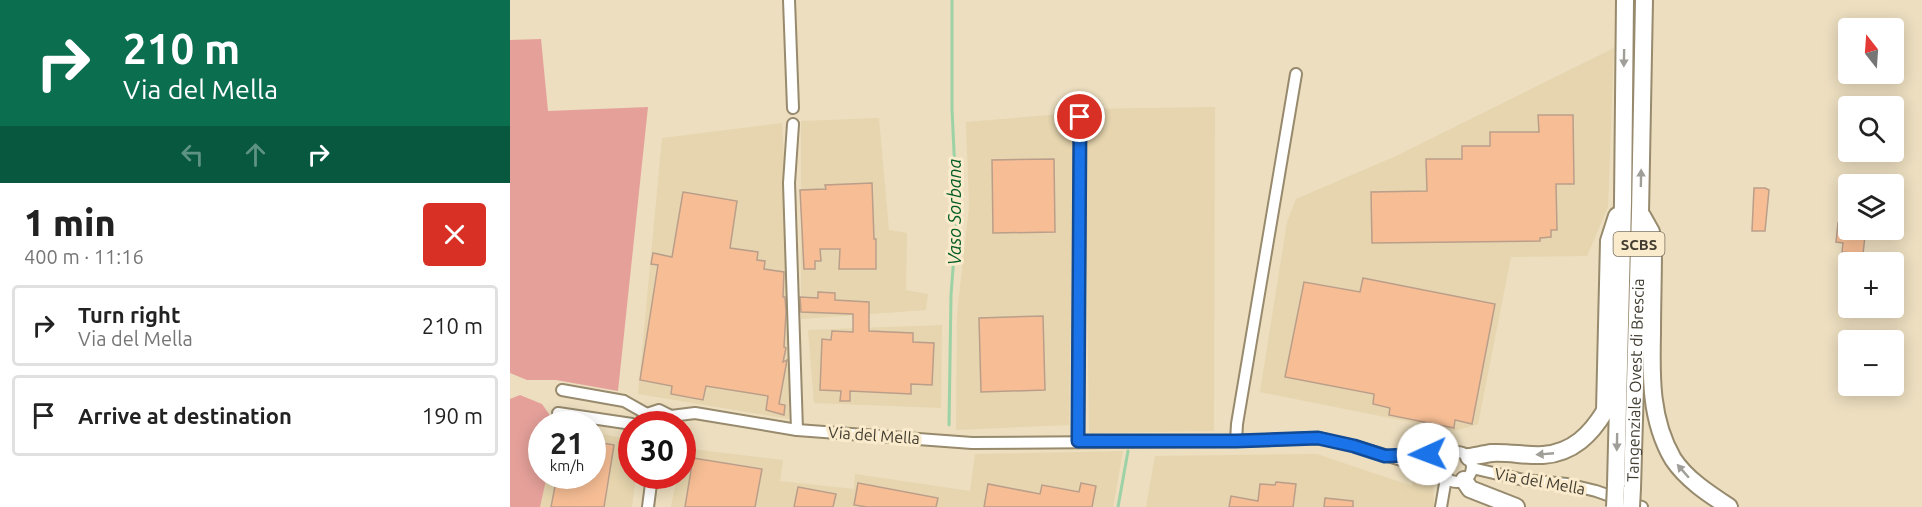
<!DOCTYPE html>
<html lang="en">
<head>
<meta charset="utf-8">
<style>
	body { margin:0; font-family:Ubuntu,sans-serif; background:#f6f6f6; color:#222; height:100vh; display:flex; flex-direction:column; font-size:22px; white-space:nowrap }
	* { box-sizing:border-box; margin:0 }
	p { font-size:20px; color:#767676 }
	.icon { flex:none; width:33px; height:33px; fill:none; stroke:currentColor; stroke-width:2; stroke-linecap:round; stroke-linejoin:round }
	.map { position:relative; flex:1; overflow:hidden }
	.side { display:flex; flex-direction:column; background:#fff; width:510px }
	.side>* { flex:none }
	.guide { background:#0b6e4f; color:#fff; overflow:hidden }
	.needle { width:39px; rotate:343deg }
	.tools { position:absolute; left:1328px; top:18px; display:grid; gap:12px }
	.tools a { display:grid; place-items:center; width:66px; height:66px; border-radius:6px; background:#fff; box-shadow:0 3px 15px #0003; font-size:30px }
	.speed { position:absolute; left:18px; top:411px; display:flex; gap:12px; font-size:30px; font-weight:700; text-align:center }
	.speed>* { display:grid; place-content:center; width:78px; height:78px; border-radius:50%; background:#fff; box-shadow:0 3px 15px #0003; line-height:1 }
	.speed small { font-size:15px; font-weight:400 }
	.speed .limit { border:9px solid #d22; background:#fff; color:#111 }
	.pin { position:absolute; display:grid; place-items:center; width:51px; height:51px; color:#fff; margin:-26px; border:3px solid #fff; border-radius:50%; box-shadow:0 2px 6px #0007 }
	.me { position:absolute; width:66px; margin:-33px; rotate:268deg; stroke-linejoin:round; filter:drop-shadow(0 0 4px #0008) }
	.turn { display:flex; align-items:center; gap:21px; height:126px; padding:0 24px; font-size:27px }
	.turn .icon { width:78px; height:78px; stroke-width:2.5 }
	.turn b { display:block; font-size:42px; line-height:51px }
	.lanes { display:flex; align-items:center; height:57px; padding:0 24px; background:#0003; justify-content:center; gap:30px; direction:ltr }
	.lanes .off { opacity:.35 }
	.round { display:grid; place-items:center; flex:none; width:63px; height:63px; border-radius:6px; background:#f6f6f6 }
	.head { display:flex; align-items:center; justify-content:space-between; height:102px; padding:0 24px }
	h1 { font-size:36px; font-weight:800; line-height:45px }
	ul { padding:0; list-style:none }
	li { display:flex; align-items:center; gap:18px; height:81px; margin:0 12px 9px; padding:0 12px; border:3px solid #e0e0e0; border-radius:6px }
	li div { flex:1 }
	li b { display:block; font-size:22px }
	li em { font-style:normal }
	main { display:flex; flex:1; min-height:0 }
	.map>svg:first-child { display:block }
	.built { fill:#e6d5ae }
	.green { fill:#e5a09a }
	.lines { fill:none; stroke-linecap:round; stroke-linejoin:round }
	.stream { stroke:#9cd2a5; stroke-width:3 }
	.building { fill:#f7be95; stroke:#ba9e8a; stroke-width:1.5 }
	.minor-casing { stroke:#978a6d; stroke-width:14 }
	.primary-casing { stroke:#978a6d; stroke-width:20 }
	.minor { stroke:#fff; stroke-width:10 }
	.primary { stroke:#fff; stroke-width:16 }
	.primary-bridge-casing { stroke:#978a6d; stroke-width:20; stroke-linecap:butt }
	.primary-bridge { stroke:#fff; stroke-width:16 }
	.oneway { fill:#a09e98 }
	.route-casing { stroke:#114b97; stroke-width:15 }
	.route { stroke:#1a73e8; stroke-width:10 }
	.labels { text-anchor:middle; dominant-baseline:central; stroke-width:6; stroke-linejoin:round; paint-order:stroke }
	.shield { fill:#f9ebcc; stroke:#79705f; stroke-width:1.5 }
	.shield-label { font-size:15px; font-weight:bold; fill:#423c30 }
	.street-label { font-size:16px; fill:#423c30; stroke:#f9ebcc }
	.water-label { font-size:18px; font-style:italic; fill:#015b24; stroke:#f9ebcc }
</style>
</head>
<body>
<main>
<section class="side">
<div class="guide">
<div class="turn"><svg class="icon" aria-label="right" viewBox="0 0 24 24"><path d="M7 20v-9h11M14 6l5 5-5 5"/></svg><div><b>210 m</b>Via del Mella</div></div>
<div class="lanes"><svg class="icon off" aria-label="left" viewBox="0 0 24 24"><path d="M17 20v-9H6M10 6l-5 5 5 5"/></svg><svg class="icon off" aria-label="ahead" viewBox="0 0 24 24"><path d="M12 20V5M6 11l6-6 6 6"/></svg><svg class="icon" aria-label="right" viewBox="0 0 24 24"><path d="M7 20v-9h11M14 6l5 5-5 5"/></svg></div>
</div>
<div class="head"><div><h1>1 min</h1><p>400 m · 11:16</p></div><a class="round" style="background:#d93025;color:#fff"><svg class="icon" aria-label="close" viewBox="0 0 24 24"><path d="M6 6l12 12M18 6L6 18"/></svg></a></div>
<ul>
<li><svg class="icon" aria-label="right" viewBox="0 0 24 24"><path d="M7 20v-9h11M14 6l5 5-5 5"/></svg><div><b>Turn right</b><p>Via del Mella</p></div><em>210 m</em></li>
<li><svg class="icon" aria-label="arrive" viewBox="0 0 24 24"><path d="M6 21V4h12l-3 4 3 4H6"/></svg><div><b>Arrive at destination</b></div><em>190 m</em></li>
</ul>
</section>
<div class="map">
<svg width="1412" height="507" viewBox="0 0 1412 507">
	<rect width="100%" height="100%" fill="#ecdebf"/>
	<g class="built">
		<path d="M 1104,48 L 1098,207 L 1077,256 L 1001,257 L 968,424 L 945,431 L 750,392 L 777,222 L 786,199 L 886,156 Z"/>
		<path d="M 705,107 L 704,431 L 579,433 L 575,109 Z"/>
		<path d="M 564,113 L 559,425 L 446,430 L 447,314 L 459,207 L 456,122 Z"/>
		<path d="M 369,118 L 379,230 L 397,233 L 396,290 L 418,294 L 416,310 L 291,319 L 291,121 Z"/>
		<path d="M 272,123 L 283,307 L 279,419 L 128,394 L 152,138 Z"/>
		<path d="M 432,325 L 431,408 L 304,403 L 298,330 Z"/>
		<path d="M 83,432 L 111,438 L 121,451 L 122,476 L 126,476 L 122,507 L 30,507 L 37,476 L 82,476 Z"/>
		<path d="M 173,448 L 273,460 L 270,481 L 344,489 L 345,474 L 460,491 L 465,454 L 613,451 L 603,507 L 161,507 L 167,476 L 172,476 Z"/>
		<path d="M 807,454 L 902,486 L 903,478 L 923,483 L 924,507 L 636,507 L 645,456 Z"/>
	</g>
	<g class="green">
		<path d="M 31,39 L 38,111 L 138,107 L 108,391 L 46,380 L 17,380 L 0,373 L 0,40 Z"/>
		<path d="M 10,395 L 32,404 L 46,424 L 32,424 L 32,476 L 37,476 L 30,507 L 0,507 L 0,399 Z"/>
	</g>
	<g class="lines">
		<g class="stream">
			<path d="M 439,425 L 441,295 L 447,216 L 442,109 L 442,0"/>
			<path d="M 608,507 L 618,451"/>
		</g>
	</g>
	<g class="building">
		<path d="M 1028,115 L 1063,115 L 1064,184 L 1046,184 L 1047,230 L 1041,230 L 1041,237 L 1030,238 L 1030,241 L 862,243 L 861,192 L 917,191 L 916,159 L 952,159 L 952,146 L 980,146 L 980,132 L 1029,132 Z"/>
		<path d="M 544,159 L 545,232 L 483,233 L 482,160 Z"/>
		<path d="M 362,183 L 364,239 L 366,239 L 366,269 L 329,269 L 330,249 L 310,249 L 311,261 L 305,261 L 305,269 L 294,269 L 290,190 L 316,189 L 315,185 Z"/>
		<path d="M 1244,188 L 1255,188 L 1259,190 L 1255,231 L 1242,231 Z"/>
		<path d="M 173,192 L 227,201 L 220,248 L 248,252 L 247,260 L 255,261 L 254,269 L 274,272 L 273,297 L 275,297 L 276,312 L 274,347 L 276,348 L 273,362 L 277,360 L 269,404 L 275,405 L 274,415 L 256,410 L 258,396 L 196,386 L 193,400 L 161,394 L 162,386 L 130,380 L 148,265 L 141,264 L 143,253 L 162,257 Z"/>
		<path d="M 1328,223 L 1338,224 L 1338,234 L 1355,236 L 1353,254 L 1332,252 L 1333,243 L 1326,242 Z"/>
		<path d="M 853,278 L 985,304 L 962,424 L 945,420 L 944,428 L 879,415 L 880,408 L 863,404 L 864,394 L 775,377 L 794,282 L 850,292 Z"/>
		<path d="M 308,292 L 325,293 L 325,300 L 359,302 L 359,331 L 403,333 L 403,342 L 424,343 L 422,385 L 401,384 L 401,394 L 340,391 L 340,401 L 330,401 L 331,391 L 310,390 L 312,339 L 321,340 L 322,331 L 343,332 L 343,314 L 291,312 L 290,297 L 308,298 Z"/>
		<path d="M 533,316 L 535,390 L 471,392 L 469,318 Z"/>
		<path d="M 82,441 L 104,445 L 94,507 L 41,507 L 47,476 L 82,476 Z"/>
		<path d="M 183,458 L 252,469 L 245,507 L 175,507 Z"/>
		<path d="M 766,482 L 786,484 L 783,507 L 719,507 L 721,496 L 748,501 L 750,484 L 765,485 Z"/>
		<path d="M 348,483 L 428,498 L 426,507 L 357,507 L 344,505 Z"/>
		<path d="M 571,483 L 586,486 L 582,507 L 474,507 L 478,484 L 530,494 L 532,485 L 569,492 Z"/>
		<path d="M 288,487 L 326,494 L 323,507 L 284,507 Z"/>
		<path d="M 815,498 L 843,501 L 843,507 L 814,507 Z"/>
	</g>
	<g class="lines">
		<defs>
			<g id="minor">
				<path d="M 279,0 L 283,108"/>
				<path d="M 283,124 L 279,183 L 287,430"/>
				<path d="M 52,390 L 114,401 L 137,414"/>
				<path d="M 48,413 L 122,424"/>
				<path d="M 161,416 L 185,413 L 287,430 L 462,443 L 726,441 L 809,438 L 844,446 L 932,472"/>
				<path d="M 129,424 L 137,414 L 149,410 L 161,416 L 166,424"/>
				<path d="M 568,441 L 570,117"/>
				<path d="M 726,441 L 727,424 L 786,74"/>
				<circle cx="947" cy="467" r="15"/>
				<path d="M 887,455 L 940,454"/>
				<path d="M 962,468 L 1014,480 L 1057,484 L 1086,491 L 1132,507"/>
				<path d="M 138,507 L 142,476"/>
				<path d="M 931,507 L 936,478"/>
			</g>
			<g id="primary">
				<path d="M 1132,216 L 1141,232 L 1143,249 C 1143,277 1142,305 1142,333 C 1141,376 1140,420 1163,459 C 1176,479 1199,494 1219,507"/>
				<path d="M 959,457 C 966,456 974,454 982,453 C 999,452 1016,456 1033,455 C 1063,453 1081,434 1095,411 L 1099,241 L 1107,216"/>
				<path d="M 954,480 L 960,489 L 1006,507"/>
				<path d="M 1106,485 L 1113,202 L 1115,0"/>
				<path id="s1" d="M 1122,488 L 1130,213 L 1134,0"/>
			</g>
		</defs>
		<use href="#minor" class="minor-casing"/>
		<use href="#primary" class="primary-casing"/>
		<use href="#minor" class="minor"/>
		<use href="#primary" class="primary"/>
		<defs>
			<g id="primary-bridge">
				<path d="M 1105,507 L 1106,485"/>
				<path d="M 1121,507 L 1122,488"/>
			</g>
		</defs>
		<use href="#primary-bridge" class="primary-bridge-casing"/>
		<use href="#primary-bridge" class="primary-bridge"/>
	</g>
	<defs><path id="oneway-solid" d="M-6-.8H1V-3.2L6.5 0L1 3.2V.8H-6Z" transform="scale(1.5)"/></defs>
	<g class="oneway">
		<use href="#oneway-solid" transform="translate(1114 58) rotate(91)"/>
		<use href="#oneway-solid" transform="translate(1131 178) rotate(-89)"/>
		<use href="#oneway-solid" transform="translate(1107 442) rotate(91)"/>
		<use href="#oneway-solid" transform="translate(1035 454) rotate(175)"/>
		<use href="#oneway-solid" transform="translate(1173 471) rotate(-131)"/>
	</g>
	<g class="lines">
		<defs>
			<path id="route" d="M 570,117 L 568,441 L 726,441 L 808,438 L 844,446 L 875,456 L 918,454"/>
		</defs>
		<use href="#route" class="route-casing"/>
		<use href="#route" class="route"/>
	</g>
	<g class="labels">
		<rect class="shield" x="1103.5" y="232" width="51" height="24" rx="4.5"/>
		<g class="shield-label">
			<text x="1129" y="244">SCBS</text>
		</g>
		<g class="street-label">
			<text stroke="none"><textPath href="#s1" startOffset="108">Tangenziale Ovest di Brescia</textPath></text>
			<text transform="translate(364 435) rotate(4)">Via del Mella</text>
			<text transform="translate(1030 481) rotate(10)">Via del Mella</text>
		</g>
		<g class="water-label">
			<text transform="translate(444 212) rotate(-90)">Vaso Sorbana</text>
		</g>
	</g>
</svg>
<div class="tools">
<a><svg class="needle" viewBox="-14 -14 28 28"><path d="M0-13l5 13h-10z" fill="#e53935"/><path d="M0 13l5-13h-10z" fill="#767676"/></svg></a>
<a><svg class="icon" aria-label="search" viewBox="0 0 24 24"><circle cx="10" cy="10" r="6"/><path d="M15 15l6 6"/></svg></a>
<a><svg class="icon" aria-label="layers" viewBox="0 0 24 24"><path d="M12 4l9 5-9 5-9-5zM3 14l9 5 9-5"/></svg></a>
<a>+</a>
<a>−</a>
</div>
<div class="speed"><div>21<small>km/h</small></div><div class="limit">30</div></div>
<div class="pin" style="left:570px;top:117px;background:#d93025"><svg class="icon" aria-label="arrive" viewBox="0 0 24 24"><path d="M6 21V4h12l-3 4 3 4H6"/></svg></div>
<svg class="me" style="left:918px;top:454px" viewBox="-20 -20 40 40"><circle r="19" fill="#fff"/><path d="M0-13L10 11 0 6-10 11z" fill="#1a73e8"/></svg>
</div>
</main>
</body>
</html>
